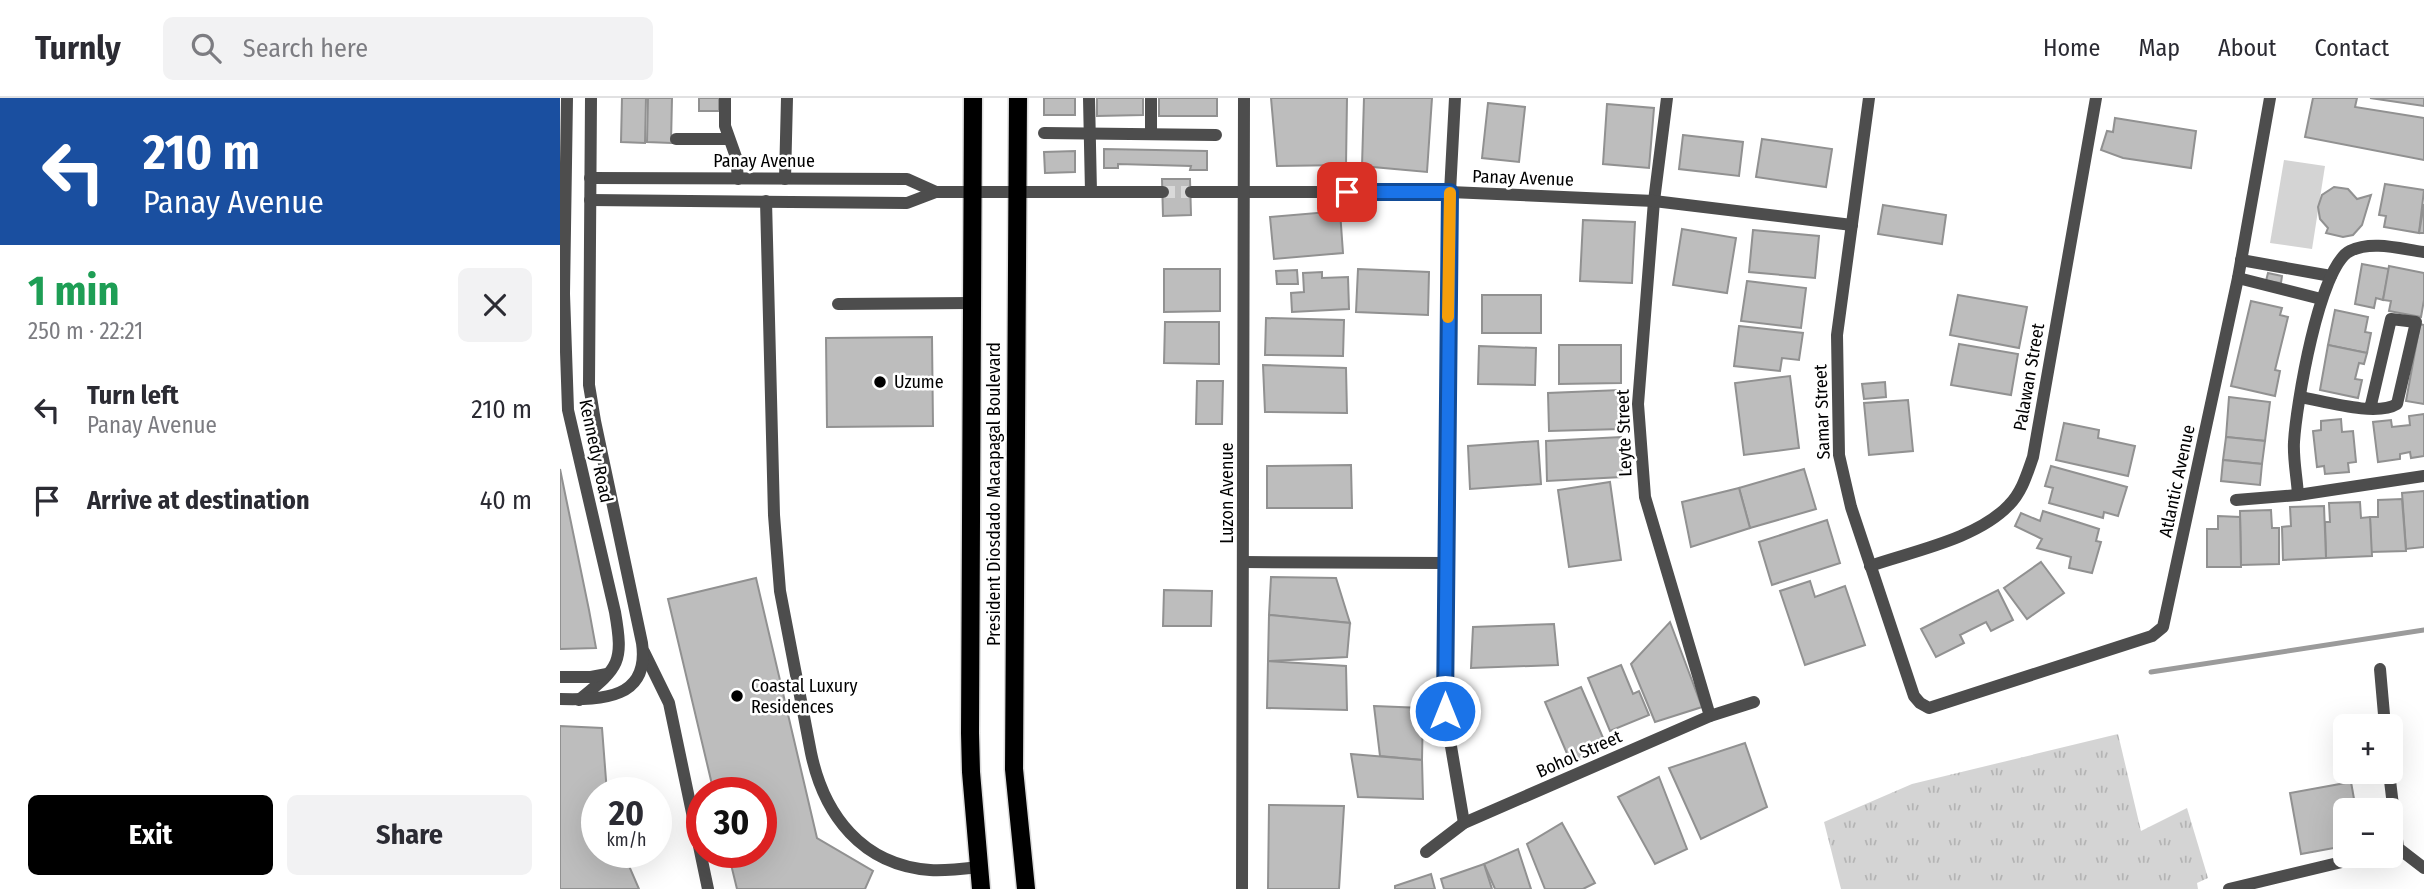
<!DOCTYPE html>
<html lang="en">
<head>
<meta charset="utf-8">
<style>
	body { margin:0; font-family:"Fira Sans Condensed",sans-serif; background:#f2f2f3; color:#2b2b33; height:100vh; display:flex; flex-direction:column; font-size:26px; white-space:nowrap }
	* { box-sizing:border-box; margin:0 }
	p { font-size:23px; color:#7c7c81 }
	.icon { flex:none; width:38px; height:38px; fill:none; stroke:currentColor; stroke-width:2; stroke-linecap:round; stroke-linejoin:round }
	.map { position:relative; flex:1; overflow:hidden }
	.side { display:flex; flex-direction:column; background:#fff; width:560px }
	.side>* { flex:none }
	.guide { background:#1a4fa0; color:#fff; overflow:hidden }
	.fabs { position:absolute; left:1773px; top:616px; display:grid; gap:14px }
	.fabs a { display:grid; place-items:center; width:70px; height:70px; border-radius:10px; background:#fff; box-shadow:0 7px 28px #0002; font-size:35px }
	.speed { position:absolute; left:21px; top:679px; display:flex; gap:14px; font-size:35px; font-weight:700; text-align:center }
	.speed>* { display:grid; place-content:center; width:91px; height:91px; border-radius:50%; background:#fff; box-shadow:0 7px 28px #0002; line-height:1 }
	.speed small { font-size:18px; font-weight:400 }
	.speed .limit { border:10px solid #d22; background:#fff; color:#111 }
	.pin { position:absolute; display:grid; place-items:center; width:60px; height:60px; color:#fff; margin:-30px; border-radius:14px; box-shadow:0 4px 10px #0006 }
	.me { position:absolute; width:77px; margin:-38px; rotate:0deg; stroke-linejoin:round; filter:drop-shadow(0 0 5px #0008) }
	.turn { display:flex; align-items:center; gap:24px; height:147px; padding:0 28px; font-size:32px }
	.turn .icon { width:91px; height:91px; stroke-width:2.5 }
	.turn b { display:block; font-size:49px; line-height:60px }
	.round { display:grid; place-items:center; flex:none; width:74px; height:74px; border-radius:10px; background:#f2f2f3 }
	.summary { display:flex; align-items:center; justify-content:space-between; height:119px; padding:0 28px }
	h1 { font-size:42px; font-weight:700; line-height:52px; color:#1e9e55 }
	.cta { display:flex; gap:14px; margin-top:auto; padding:14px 28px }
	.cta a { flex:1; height:80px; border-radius:10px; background:#000; color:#fff; font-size:28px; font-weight:700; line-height:80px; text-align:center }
	.cta a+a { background:#f2f2f3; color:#2b2b33 }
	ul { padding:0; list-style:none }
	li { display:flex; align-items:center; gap:21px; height:91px; padding:0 28px }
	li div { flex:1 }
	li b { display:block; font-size:26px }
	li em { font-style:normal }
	header { display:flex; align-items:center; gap:42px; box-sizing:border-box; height:98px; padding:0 35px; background:#fff; border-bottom:2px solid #e1e1e2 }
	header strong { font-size:33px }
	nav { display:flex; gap:38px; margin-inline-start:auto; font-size:24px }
	.search { width:490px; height:63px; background:#f2f2f3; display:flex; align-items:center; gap:18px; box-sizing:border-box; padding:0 24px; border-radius:10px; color:#7c7c81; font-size:26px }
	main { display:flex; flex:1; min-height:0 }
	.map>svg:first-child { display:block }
	.grass { fill:url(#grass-tufts) }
	.park { fill:#d4d4d4 }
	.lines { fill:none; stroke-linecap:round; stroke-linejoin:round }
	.stream { stroke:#9b9b9b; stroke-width:5 }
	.building { fill:#bdbdbd; stroke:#919191; stroke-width:2 }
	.minor-tunnel { stroke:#d9d9d9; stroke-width:12; stroke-dasharray:12 6; stroke-linecap:butt }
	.major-casing { stroke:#dbdbdb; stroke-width:21 }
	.minor { stroke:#4d4d4d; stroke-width:12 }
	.major { stroke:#000; stroke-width:18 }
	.route-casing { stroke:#114b97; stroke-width:18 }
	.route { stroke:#1a73e8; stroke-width:12 }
	.slow { stroke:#f59e0b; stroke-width:12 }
	.poi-dot { fill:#000; stroke:#fff; stroke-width:2.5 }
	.labels { text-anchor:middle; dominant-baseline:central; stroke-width:5; stroke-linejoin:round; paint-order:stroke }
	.street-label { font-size:18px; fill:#000; stroke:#fff }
	.poi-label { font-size:18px; fill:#000; stroke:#fff; text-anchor:start }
</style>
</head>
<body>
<header>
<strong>Turnly</strong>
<div class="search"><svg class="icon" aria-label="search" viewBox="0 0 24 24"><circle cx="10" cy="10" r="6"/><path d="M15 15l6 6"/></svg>Search here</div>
<nav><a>Home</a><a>Map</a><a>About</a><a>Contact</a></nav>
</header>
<main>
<section class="side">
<div class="guide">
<div class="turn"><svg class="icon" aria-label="left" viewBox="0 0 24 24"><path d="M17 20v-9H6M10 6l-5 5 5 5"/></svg><div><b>210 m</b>Panay Avenue</div></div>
</div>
<div class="summary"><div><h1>1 min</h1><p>250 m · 22:21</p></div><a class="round"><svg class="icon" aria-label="close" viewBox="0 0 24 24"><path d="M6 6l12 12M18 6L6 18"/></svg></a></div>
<ul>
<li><svg class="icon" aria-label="left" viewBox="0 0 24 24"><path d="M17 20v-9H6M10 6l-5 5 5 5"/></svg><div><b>Turn left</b><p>Panay Avenue</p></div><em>210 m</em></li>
<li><svg class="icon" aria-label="arrive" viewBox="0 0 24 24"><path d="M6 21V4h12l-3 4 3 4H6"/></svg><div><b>Arrive at destination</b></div><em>40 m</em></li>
</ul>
<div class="cta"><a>Exit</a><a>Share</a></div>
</section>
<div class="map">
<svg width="1864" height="791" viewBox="0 0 1864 791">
	<defs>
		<pattern id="grass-tufts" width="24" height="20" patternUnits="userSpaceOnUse" patternTransform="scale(1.75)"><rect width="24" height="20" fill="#d4d4d4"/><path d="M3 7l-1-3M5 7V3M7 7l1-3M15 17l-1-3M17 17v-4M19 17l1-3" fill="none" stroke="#b4b4b4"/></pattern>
	</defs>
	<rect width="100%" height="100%" fill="#fff"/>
	<path class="grass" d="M 1558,636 L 1581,733 L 1627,710 L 1648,780 L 1637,785 L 1638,791 L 1281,791 L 1264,724 L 1352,686 Z"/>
	<path class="park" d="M 1724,62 L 1765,68 L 1752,151 L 1710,145 Z"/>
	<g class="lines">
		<path class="stream" d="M 1591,574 L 1864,532"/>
	</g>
	<g class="building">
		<path d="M 62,0 L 86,0 L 85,45 L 61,44 Z"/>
		<path d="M 88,0 L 112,0 L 111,45 L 87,44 Z"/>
		<rect x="139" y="0" width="20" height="13"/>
		<rect x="484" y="0" width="31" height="17"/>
		<path d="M 537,0 L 583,0 L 583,17 L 537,18 Z"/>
		<rect x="599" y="0" width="58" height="18"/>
		<path d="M 711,0 L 787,0 L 786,67 L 717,68 Z"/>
		<path d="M 804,0 L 872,0 L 867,74 L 802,68 Z"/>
		<path d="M 1753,0 L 1797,0 L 1795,9 L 1864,20 L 1864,62 L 1745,39 Z"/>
		<path d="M 1810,0 L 1864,0 L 1864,8 Z"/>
		<path d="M 928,5 L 965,9 L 959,64 L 922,60 Z"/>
		<path d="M 1047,6 L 1094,10 L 1089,70 L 1043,66 Z"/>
		<path d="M 1555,20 L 1636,33 L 1631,70 L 1563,60 L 1541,52 L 1547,33 L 1553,34 Z"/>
		<path d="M 1123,37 L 1183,44 L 1179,78 L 1119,71 Z"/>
		<path d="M 1202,41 L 1272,51 L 1266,89 L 1196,79 Z"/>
		<path d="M 544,51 L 647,53 L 647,72 L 630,72 L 631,68 L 558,66 L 558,70 L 544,70 Z"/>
		<path d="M 515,53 L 515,74 L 485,75 L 484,54 Z"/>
		<path d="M 602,81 L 630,81 L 631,117 L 603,118 Z"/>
		<path d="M 1825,86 L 1864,92 L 1859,135 L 1824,129 L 1826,118 L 1819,117 Z"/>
		<path d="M 1774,89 L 1788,91 L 1797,101 L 1811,97 L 1802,127 L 1793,137 L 1783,139 L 1766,135 L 1768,130 L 1760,121 L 1758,109 L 1762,97 Z"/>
		<path d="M 1864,106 L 1864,135 L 1859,135 Z"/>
		<path d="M 1323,107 L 1386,117 L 1382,146 L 1318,136 Z"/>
		<path d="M 780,113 L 783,155 L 714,161 L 710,119 Z"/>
		<path d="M 1023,122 L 1075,124 L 1072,185 L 1020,183 Z"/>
		<path d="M 1122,131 L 1176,140 L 1167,195 L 1113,187 Z"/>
		<path d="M 1193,132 L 1259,138 L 1255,180 L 1189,174 Z"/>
		<path d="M 1802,166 L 1829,171 L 1823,202 L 1816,200 L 1814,210 L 1795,206 Z"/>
		<path d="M 1829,168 L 1864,175 L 1864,202 L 1861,219 L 1829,213 L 1831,203 L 1823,202 Z"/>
		<path d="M 604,171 L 660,171 L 660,213 L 604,214 Z"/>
		<path d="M 798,171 L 869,174 L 868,217 L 796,214 Z"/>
		<path d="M 737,172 L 738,186 L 717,186 L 716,173 Z"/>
		<path d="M 762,174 L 762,180 L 788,179 L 789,211 L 732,214 L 731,195 L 744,194 L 743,175 Z"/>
		<path d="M 1708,175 L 1722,178 L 1721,185 L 1706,183 Z"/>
		<path d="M 1187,183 L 1246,190 L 1241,230 L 1181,223 Z"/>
		<rect x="922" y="197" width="59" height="38"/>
		<path d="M 1398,197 L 1467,209 L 1459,250 L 1390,237 Z"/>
		<path d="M 1691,203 L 1722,210 L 1720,217 L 1728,219 L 1715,272 L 1720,273 L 1715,298 L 1671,288 Z"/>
		<path d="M 1775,212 L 1808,219 L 1805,234 L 1811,235 L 1807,255 L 1768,247 Z"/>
		<path d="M 706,220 L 784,222 L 783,258 L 705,257 Z"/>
		<path d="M 605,224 L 659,224 L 659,266 L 604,265 Z"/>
		<path d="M 1860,226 L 1864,227 L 1864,306 L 1846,303 Z"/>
		<path d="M 1179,228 L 1243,235 L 1239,262 L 1222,260 L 1220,273 L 1174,268 Z"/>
		<path d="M 372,239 L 373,328 L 267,329 L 266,240 Z"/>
		<path d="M 1399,246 L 1458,256 L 1451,297 L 1391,287 Z"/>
		<path d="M 999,247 L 1061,247 L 1061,285 L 999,286 Z"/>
		<path d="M 1768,247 L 1807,255 L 1804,266 L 1799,265 L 1795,281 L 1802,282 L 1798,300 L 1760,292 Z"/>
		<path d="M 919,248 L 976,250 L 975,287 L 918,286 Z"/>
		<path d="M 703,267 L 786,270 L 787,315 L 705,314 Z"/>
		<path d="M 1230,278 L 1239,350 L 1184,357 L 1175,285 Z"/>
		<path d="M 637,283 L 663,283 L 662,326 L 636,326 Z"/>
		<path d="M 1325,284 L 1326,299 L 1304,301 L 1302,286 Z"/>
		<path d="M 1060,292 L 1061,331 L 989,333 L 988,295 Z"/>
		<path d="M 1669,299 L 1710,304 L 1705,343 L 1666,339 Z"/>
		<path d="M 1348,302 L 1353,353 L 1309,357 L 1304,305 Z"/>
		<path d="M 1864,316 L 1864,358 L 1851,360 L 1850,354 L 1840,356 L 1840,361 L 1818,364 L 1813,324 L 1831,322 L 1832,329 L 1850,327 L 1849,318 Z"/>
		<path d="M 1781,321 L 1782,334 L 1793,333 L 1796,364 L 1788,365 L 1789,374 L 1765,376 L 1764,368 L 1757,369 L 1753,333 L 1761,332 L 1761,323 Z"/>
		<path d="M 1504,325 L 1539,332 L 1538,340 L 1575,348 L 1568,378 L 1496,362 Z"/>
		<path d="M 1061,339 L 1062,379 L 987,383 L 986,343 Z"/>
		<path d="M 1666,339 L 1705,343 L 1702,366 L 1663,362 Z"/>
		<path d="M 978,343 L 981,386 L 910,391 L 908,348 Z"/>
		<path d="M 1663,362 L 1702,366 L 1700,387 L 1661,383 Z"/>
		<path d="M 791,367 L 792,410 L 707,410 L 707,368 Z"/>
		<path d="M 1491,368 L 1567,389 L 1558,418 L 1544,414 L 1543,420 L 1489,405 L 1493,390 L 1485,388 Z"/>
		<path d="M 0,371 L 29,512 L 36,550 L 0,551 Z"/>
		<path d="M 1244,371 L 1256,411 L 1190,430 L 1179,390 Z"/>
		<path d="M 1050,384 L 1061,462 L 1009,469 L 998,392 Z"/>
		<path d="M 1179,390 L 1190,430 L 1131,449 L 1122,404 Z"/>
		<path d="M 1864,393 L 1864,449 L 1846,451 L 1842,395 Z"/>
		<path d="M 1842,401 L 1846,453 L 1811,454 L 1810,419 L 1818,419 L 1818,402 Z"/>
		<path d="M 1800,404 L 1801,420 L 1810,419 L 1812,458 L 1766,460 L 1765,424 L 1770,424 L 1769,405 Z"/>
		<path d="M 1764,408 L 1766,460 L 1723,462 L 1722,429 L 1731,428 L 1730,409 Z"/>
		<path d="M 1711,412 L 1712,430 L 1719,430 L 1719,466 L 1681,467 L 1680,413 Z"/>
		<path d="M 1483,413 L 1539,431 L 1536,443 L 1541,444 L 1532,475 L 1509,470 L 1511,459 L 1477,450 L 1482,441 L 1455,428 L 1461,415 L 1480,423 Z"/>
		<path d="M 1658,418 L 1680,419 L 1681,469 L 1647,469 L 1647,431 L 1658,431 Z"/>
		<path d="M 1267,422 L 1280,465 L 1212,487 L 1199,444 Z"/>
		<path d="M 1481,464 L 1504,495 L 1467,521 L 1444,490 Z"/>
		<path d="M 711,479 L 776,480 L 790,525 L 709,517 Z"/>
		<path d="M 196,480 L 257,740 L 313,773 L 305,791 L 177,791 L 168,754 L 201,754 L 201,695 L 154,695 L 108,501 Z"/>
		<path d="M 1250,483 L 1255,499 L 1285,488 L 1305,547 L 1245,567 L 1220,493 Z"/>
		<path d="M 604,492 L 652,493 L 651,528 L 603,528 Z"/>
		<path d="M 1438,492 L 1453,522 L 1431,533 L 1426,524 L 1400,537 L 1404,545 L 1376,559 L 1361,531 Z"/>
		<path d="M 709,517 L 790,525 L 787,559 L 708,563 Z"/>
		<path d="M 1110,524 L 1142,609 L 1095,624 L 1071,566 Z"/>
		<path d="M 994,526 L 998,567 L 911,570 L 913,529 Z"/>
		<path d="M 708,563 L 786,568 L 787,612 L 707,610 Z"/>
		<path d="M 1061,567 L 1073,596 L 1079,593 L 1089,617 L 1050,633 L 1028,580 Z"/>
		<path d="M 1021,589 L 1047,649 L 1011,665 L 985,604 Z"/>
		<path d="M 814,608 L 863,610 L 862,662 L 820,658 Z"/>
		<path d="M 0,628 L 42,630 L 47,695 L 37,695 L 37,754 L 63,754 L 79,791 L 0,791 Z"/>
		<path d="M 1185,645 L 1207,709 L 1141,741 L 1109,670 Z"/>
		<path d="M 791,656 L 862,662 L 863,701 L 798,699 Z"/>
		<path d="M 1099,679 L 1127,751 L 1095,766 L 1058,699 Z"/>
		<path d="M 1791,684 L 1796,712 L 1785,712 L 1785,748 L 1741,756 L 1730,695 Z"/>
		<path d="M 709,707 L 784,708 L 779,791 L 708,791 Z"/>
		<path d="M 1002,725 L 1035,785 L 1023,791 L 985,791 L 967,746 Z"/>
		<path d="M 958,751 L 971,791 L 935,791 L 924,766 Z"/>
		<path d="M 924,766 L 932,791 L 884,791 L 881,781 Z"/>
		<path d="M 871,776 L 875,791 L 835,791 L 835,788 Z"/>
	</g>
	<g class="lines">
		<path class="minor-tunnel" d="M 603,94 L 631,94"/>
		<defs>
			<g id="major">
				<path d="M 413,0 L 410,635 L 411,674 L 421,791"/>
				<path d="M 458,0 L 454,671 L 466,791"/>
			</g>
		</defs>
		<use href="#major" class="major-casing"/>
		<g class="minor">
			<path d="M 7,0 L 4,196 L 8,312 L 55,514 C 64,566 59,569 19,602"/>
			<path d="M 165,0 L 165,28 L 176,59 L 178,81"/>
			<path d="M 529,0 L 531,94"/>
			<path d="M 591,0 L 591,36"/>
			<path d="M 895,0 L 890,94 L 885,613 L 904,725"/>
			<path d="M 1107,0 L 1094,103 L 1078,306 L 1085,399 L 1150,618"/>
			<path d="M 1309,0 L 1277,237 L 1279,357 L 1291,409 L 1354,598 L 1360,605 L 1369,610 L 1592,538 L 1603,529 L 1678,180 L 1710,0"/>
			<path d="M 484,35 L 656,37"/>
			<path d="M 116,41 L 169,41"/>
			<path d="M 30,80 L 347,81 L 376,94"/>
			<path d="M 225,81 L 227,0"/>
			<path d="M 631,94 L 890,94 L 1094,103 L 1292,127"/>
			<path d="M 30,102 L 347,105 L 376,94 L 603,94"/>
			<path d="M 206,103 L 214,417 L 220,493 L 251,655 C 264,717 302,767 370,772 C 386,773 402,771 419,769"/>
			<path d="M 1681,162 L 1771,178"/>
			<path d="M 1678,180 L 1761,201"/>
			<path d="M 278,206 L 412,205"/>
			<path d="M 1740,299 C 1764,303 1816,319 1837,306 L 1856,224 L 1831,221 L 1810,311"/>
			<path d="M 1738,397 C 1737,380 1733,361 1734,344 C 1736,309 1759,168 1790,153 C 1812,142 1841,151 1864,154"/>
			<path d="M 1676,402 L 1738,397 L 1864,378"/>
			<path d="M 684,464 L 885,465"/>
			<path d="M 1310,468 C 1353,453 1417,441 1449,407 C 1462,394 1467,376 1473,359 L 1536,0"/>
			<path d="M 84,554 L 109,605 L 148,791"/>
			<path d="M 1820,571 L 1825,628"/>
			<path d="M 0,579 L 31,579 L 47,576"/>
			<path d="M 0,601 C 42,602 90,601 82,545 L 35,323 L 29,287 L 31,0"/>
			<path d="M 1829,674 L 1838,750 L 1864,770"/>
			<path d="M 866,754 L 904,725 L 1150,618 L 1194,604"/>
			<path d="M 682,791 L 684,0"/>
			<path d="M 1669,791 L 1807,758"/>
		</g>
		<use href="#major" class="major"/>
	</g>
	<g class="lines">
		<defs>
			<path id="route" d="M 787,94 L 890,94 L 885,613"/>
		</defs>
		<use href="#route" class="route-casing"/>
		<use href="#route" class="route"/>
		<path class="slow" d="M 888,219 L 890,95"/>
	</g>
	<g class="poi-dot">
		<circle cx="320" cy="284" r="7"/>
		<circle cx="177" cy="598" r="7"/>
	</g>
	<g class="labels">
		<g class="street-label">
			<text x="204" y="63">Panay Avenue</text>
			<text transform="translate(963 80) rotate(2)">Panay Avenue</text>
			<text transform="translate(1469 279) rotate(-80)">Palawan Street</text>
			<text transform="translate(1262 314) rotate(-92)">Samar Street</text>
			<text transform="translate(1064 335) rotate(-92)">Leyte Street</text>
			<text transform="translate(36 353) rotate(78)">Kennedy Road</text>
			<text transform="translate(1617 383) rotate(-78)">Atlantic Avenue</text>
			<text transform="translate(667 395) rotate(-90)">Luzon Avenue</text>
			<text transform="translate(434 396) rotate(-90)">President Diosdado Macapagal Boulevard</text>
			<text transform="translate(1019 656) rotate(-24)">Bohol Street</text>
		</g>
		<g class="poi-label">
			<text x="334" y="284">Uzume</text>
			<text x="191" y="588">Coastal Luxury<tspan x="191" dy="21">Residences</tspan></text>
		</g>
	</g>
</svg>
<div class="fabs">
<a>+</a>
<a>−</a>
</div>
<div class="speed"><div>20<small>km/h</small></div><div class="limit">30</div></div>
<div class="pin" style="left:787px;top:94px;background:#d93025"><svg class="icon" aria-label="arrive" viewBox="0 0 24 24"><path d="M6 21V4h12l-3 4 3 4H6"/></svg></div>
<svg class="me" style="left:885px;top:613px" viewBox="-20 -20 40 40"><circle r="17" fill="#1a73e8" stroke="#fff" stroke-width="3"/><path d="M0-11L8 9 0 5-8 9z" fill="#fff"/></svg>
</div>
</main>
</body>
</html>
